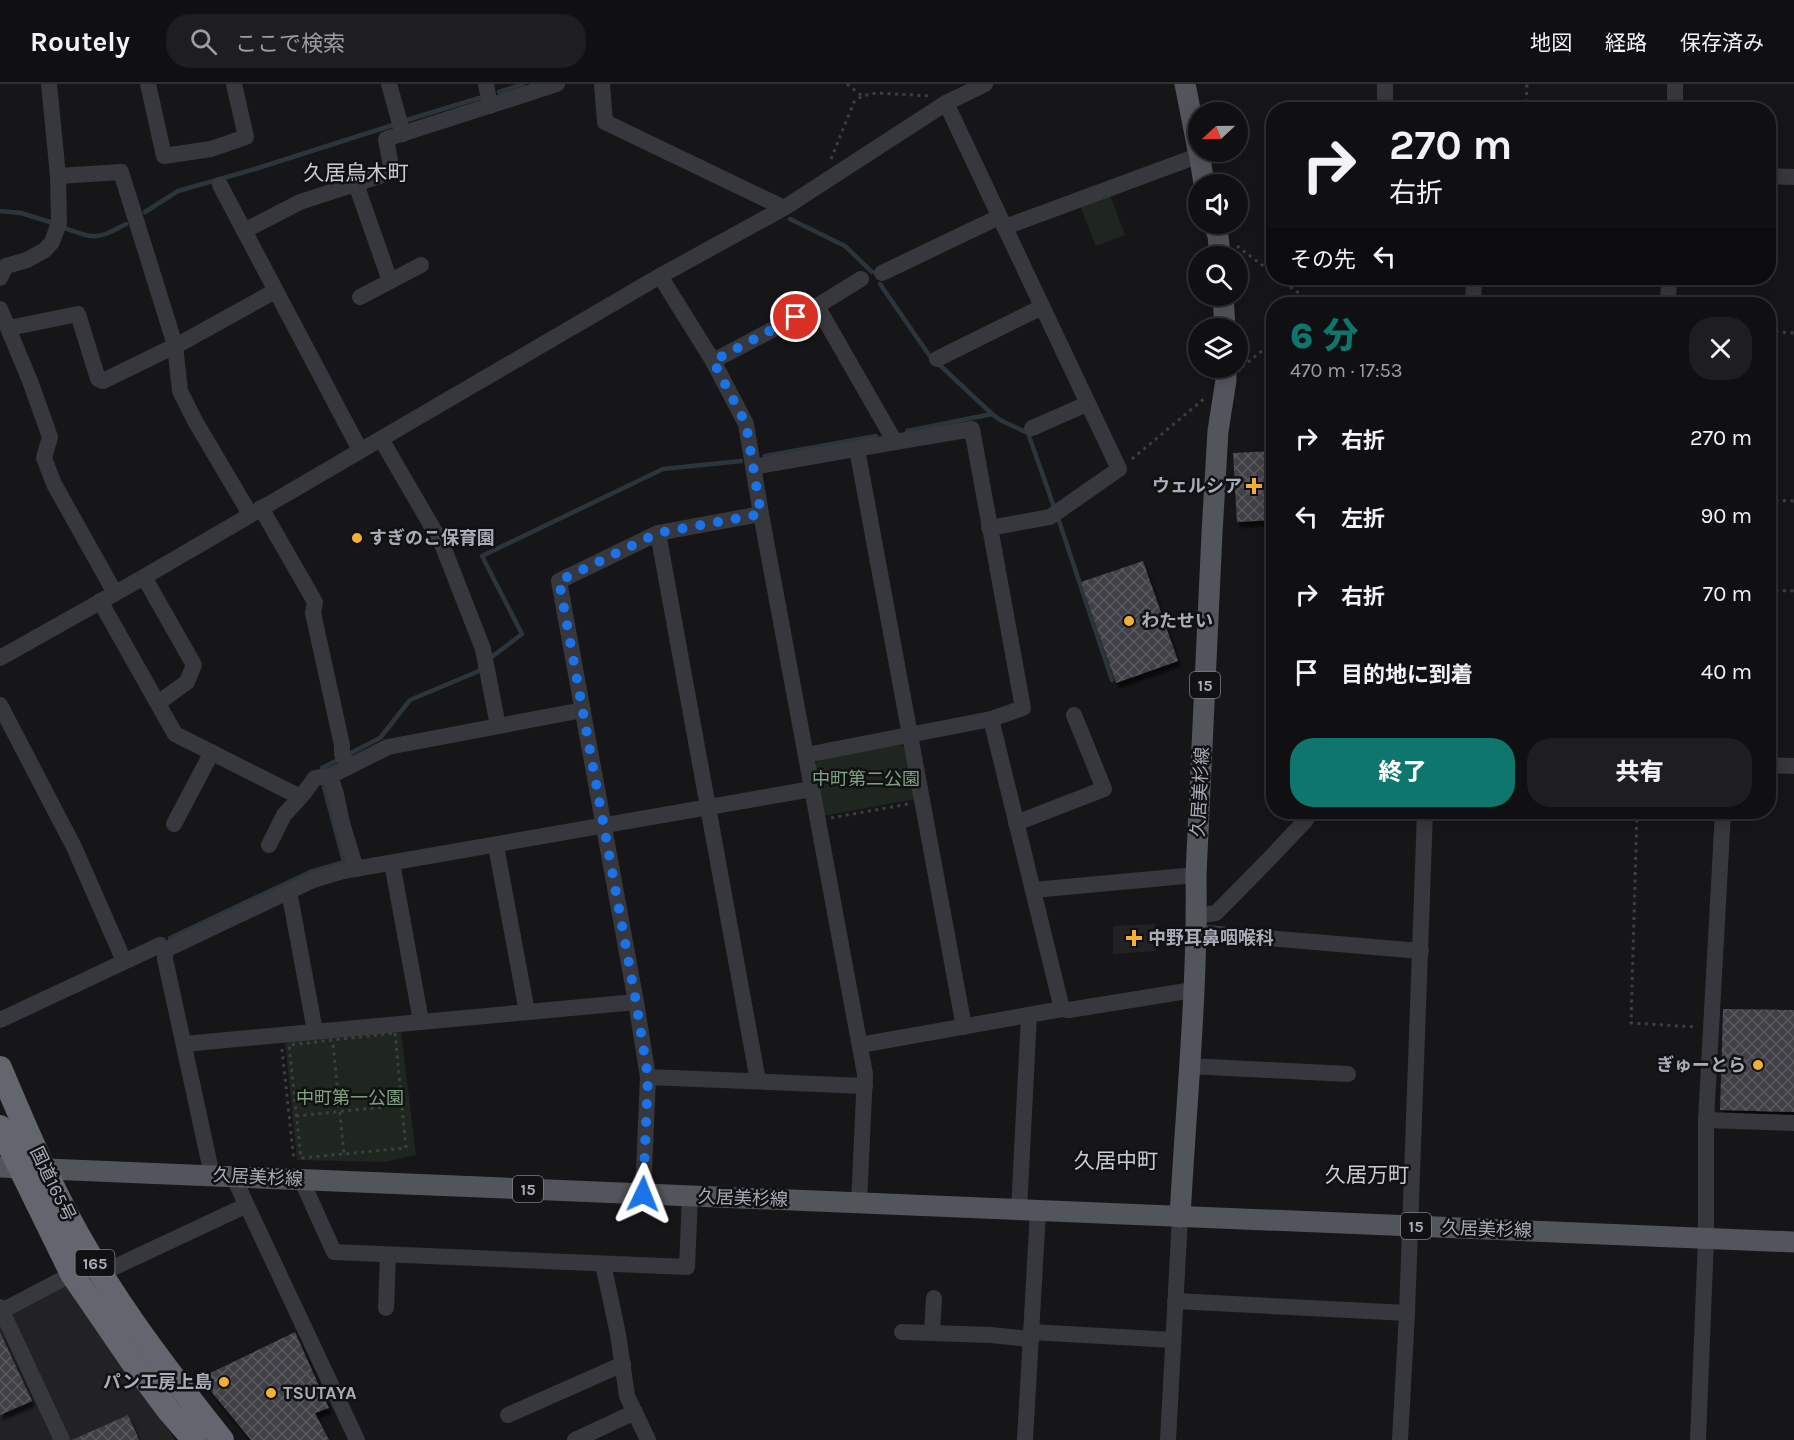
<!DOCTYPE html>
<html lang="ja">
<head>
<meta charset="utf-8">
<style>
	body { margin:0; font-family:Karla,"Noto Sans JP",sans-serif; background:#1e1e20; color:#f1f3f6; height:100vh; display:flex; flex-direction:column; font-size:22px; white-space:nowrap }
	* { box-sizing:border-box; margin:0 }
	p { font-size:20px; color:#9c9d9f }
	.icon { flex:none; width:33px; height:33px; fill:none; stroke:currentColor; stroke-width:2; stroke-linecap:round; stroke-linejoin:round }
	.map { position:relative; flex:1; overflow:hidden }
	.drawer { position:absolute; left:1266px; top:213px; width:510px; height:522px; display:flex; flex-direction:column; background:#101012; border-radius:24px; box-shadow:0 3px 15px #0003,0 0 0 2px #303032 }
	.drawer>* { flex:none }
	.hud { position:absolute; left:1266px; top:18px; width:510px; height:183px; border-radius:24px; box-shadow:0 3px 15px #0003,0 0 0 2px #303032; background:#101012; color:#f1f3f6; overflow:hidden }
	.needle { width:39px; rotate:248deg }
	.fabs { position:absolute; left:1188px; top:18px; display:grid; gap:12px }
	.fabs a { display:grid; place-items:center; width:60px; height:60px; border-radius:50%; background:#101012; box-shadow:0 3px 15px #0003,0 0 0 2px #303032; font-size:30px }
	.pin { position:absolute; display:grid; place-items:center; width:51px; height:51px; color:#fff; margin:-26px; border:3px solid #fff; border-radius:50%; box-shadow:0 2px 6px #0007 }
	.me { position:absolute; width:66px; margin:-33px; rotate:2deg; stroke-linejoin:round; filter:drop-shadow(0 0 4px #0008) }
	.turn { display:flex; align-items:center; gap:21px; height:126px; padding:0 24px; font-size:27px }
	.turn .icon { width:78px; height:78px; stroke-width:2.5 }
	.turn b { display:block; font-size:42px; line-height:51px }
	.then { display:flex; align-items:center; height:57px; padding:0 24px; background:#0003; gap:12px; font-size:22px }
	.round { display:grid; place-items:center; flex:none; width:63px; height:63px; border-radius:24px; background:#1e1e20 }
	.head { display:flex; align-items:center; justify-content:space-between; height:102px; padding:0 24px }
	h1 { font-size:36px; font-weight:800; line-height:45px; color:#0f766e }
	.primary-button { display:flex; gap:12px; margin-top:auto; padding:12px 24px }
	.primary-button a { flex:1; height:69px; border-radius:24px; background:#0f766e; color:#fff; font-size:24px; font-weight:800; line-height:69px; text-align:center }
	.primary-button a+a { background:#1e1e20; color:#f1f3f6 }
	ul { padding:0; list-style:none }
	li { display:flex; align-items:center; gap:18px; height:78px; padding:0 24px }
	li div { flex:1 }
	li b { display:block; font-size:22px }
	li em { font-style:normal }
	header { display:flex; align-items:center; gap:36px; box-sizing:border-box; height:84px; padding:0 30px; background:#101012; border-bottom:2px solid #303032 }
	header strong { font-size:28px }
	nav { display:flex; gap:33px; margin-inline-start:auto; font-size:21px }
	.search { width:420px; height:54px; background:#1e1e20; display:flex; align-items:center; gap:15px; box-sizing:border-box; padding:0 21px; border-radius:24px; color:#9c9d9f; font-size:22px }
	.map>svg:first-child { display:block }
	.built { fill:#222225 }
	.green { fill:#1e261f }
	.lines { fill:none; stroke-linecap:round; stroke-linejoin:round }
	.stream { stroke:#2c353c; stroke-width:4.5 }
	.building { fill:url(#building-cross-hatch); filter:url(#shadow) }
	.path { stroke:#3d3f44; stroke-width:3; stroke-dasharray:3 4.5; stroke-linecap:butt }
	.minor { stroke:#37383d; stroke-width:16 }
	.major { stroke:#53555c; stroke-width:21 }
	.highway { stroke:#63666e; stroke-width:24 }
	.route { stroke:#1a73e8; stroke-width:10; stroke-dasharray:0 18 }
	.poi-dot { fill:#f2b134; stroke:#111113; stroke-width:2 }
	.labels { text-anchor:middle; dominant-baseline:central; stroke-width:5; stroke-linejoin:round; paint-order:stroke }
	.shield { fill:#111113; stroke:#7b7e86; stroke-width:1.5 }
	.shield-label { font-size:16px; font-weight:bold; fill:#a8adb8 }
	.poi-label { font-size:18px; font-weight:bold; fill:#a8adb8; stroke:#111113; text-anchor:start }
	.park-label { font-size:18px; fill:#7fa381; stroke:#111113 }
	.street-label { font-size:18px; fill:#a8adb8; stroke:#111113 }
	.quarter-label { font-size:21px; fill:#c9ccd4; stroke:#111113 }
</style>
</head>
<body>
<header>
<strong>Routely</strong>
<div class="search"><svg class="icon" aria-label="search" viewBox="0 0 24 24"><circle cx="10" cy="10" r="6"/><path d="M15 15l6 6"/></svg>ここで検索</div>
<nav><a>地図</a><a>経路</a><a>保存済み</a></nav>
</header>
<div class="map">
<svg width="1794" height="1356" viewBox="0 0 1794 1356">
	<defs>
		<pattern id="building-cross-hatch" width="8" height="8" patternUnits="userSpaceOnUse" patternTransform="scale(1.5)"><rect width="8" height="8" fill="#404145"/><path d="M0 0l8 8M0 8l8-8" fill="none" stroke="#595a5e"/></pattern>
		<filter id="shadow"><feDropShadow dx="3" dy="5.5" stdDeviation="1.5" flood-color="#0009"/></filter>
	</defs>
	<rect width="100%" height="100%" fill="#161618"/>
	<g class="built">
		<path d="M 1155,840 L 1156,867 L 1113,870 L 1113,842 Z"/>
		<path d="M 72,1190 L 175,1356 L 0,1356 L 0,1226 Z"/>
	</g>
	<g class="green">
		<path d="M 1109,108 L 1125,151 L 1096,162 L 1079,119 Z"/>
		<path d="M 899,661 L 905,664 L 915,715 L 823,732 L 814,682 L 818,676 Z"/>
		<path d="M 401,947 L 416,1071 L 385,1078 L 297,1076 L 285,958 Z"/>
	</g>
	<g class="lines">
		<g class="stream">
			<path d="M 499,8 L 523,0"/>
			<path d="M 407,36 L 479,14"/>
			<path d="M 0,127 L 21,129 L 50,138"/>
			<path d="M 145,128 L 178,107 L 255,85 L 393,41"/>
			<path d="M 790,135 L 845,162 L 872,188"/>
			<path d="M 64,144 C 96,155 96,156 126,140"/>
			<path d="M 880,200 L 929,271 L 992,330 L 1000,336 L 1028,349 L 1054,423"/>
			<path d="M 907,347 L 992,330"/>
			<path d="M 765,372 L 876,352"/>
			<path d="M 1058,434 L 1112,596"/>
			<path d="M 489,575 L 522,550 L 482,472 L 663,385 L 741,377"/>
			<path d="M 322,684 L 380,654 L 410,616 L 479,587 L 481,584"/>
			<path d="M 170,854 L 310,788 L 344,778 L 324,703"/>
		</g>
	</g>
	<g class="building">
		<path d="M 1274,367 L 1274,436 L 1237,438 L 1233,369 Z"/>
		<path d="M 1143,477 L 1178,577 L 1116,599 L 1081,498 Z"/>
		<path d="M 1723,925 L 1794,926 L 1794,1028 L 1720,1026 Z"/>
		<path d="M 0,1248 L 32,1317 L 0,1331 Z"/>
		<path d="M 295,1248 L 329,1324 L 315,1329 L 329,1356 L 251,1356 L 200,1294 Z"/>
		<path d="M 128,1331 L 139,1356 L 72,1356 Z"/>
	</g>
	<g class="lines">
		<g class="path">
			<path d="M 847,0 L 862,12 L 876,9 L 931,12"/>
			<path d="M 1526,26 L 1527,0"/>
			<path d="M 831,75 L 854,18 L 862,12"/>
			<path d="M 1237,162 L 1274,190"/>
			<path d="M 1278,194 L 1314,220"/>
			<path d="M 1768,247 L 1794,249"/>
			<path d="M 1242,283 L 1274,257"/>
			<path d="M 1132,375 L 1205,314"/>
			<path d="M 1768,416 L 1794,417"/>
			<path d="M 1768,506 L 1794,507"/>
			<path d="M 1637,728 L 1631,939 L 1696,943"/>
			<path d="M 831,734 L 908,720"/>
			<path d="M 395,949 L 406,1064 L 301,1074 L 289,961 Z"/>
			<path d="M 333,961 L 344,1070"/>
			<path d="M 282,965 L 294,1077"/>
			<path d="M 296,1032 L 402,1021"/>
		</g>
		<g class="minor">
			<path d="M 148,0 L 164,72 L 211,65 L 246,53 L 234,0"/>
			<path d="M 389,0 L 403,50"/>
			<path d="M 486,0 L 490,22"/>
			<path d="M 602,0 L 605,38 L 784,124"/>
			<path d="M 946,19 L 1119,385 L 1050,433 L 989,444"/>
			<path d="M 1385,26 L 1385,0"/>
			<path d="M 1675,26 L 1675,0"/>
			<path d="M 58,92 L 121,88 L 175,261 L 180,307 L 195,337 L 250,430"/>
			<path d="M 1768,92 L 1794,93"/>
			<path d="M 356,100 L 390,197"/>
			<path d="M 220,101 L 360,366"/>
			<path d="M 1005,143 L 1200,71"/>
			<path d="M 244,147 L 300,118 L 392,88 L 386,55 L 557,0"/>
			<path d="M 882,189 L 999,133"/>
			<path d="M 660,192 L 713,277 L 746,340 L 761,430 L 865,990 L 859,1119"/>
			<path d="M 0,194 L 6,182 L 27,176 L 45,166 L 52,158 L 59,139 L 58,92 L 49,0"/>
			<path d="M 360,213 L 421,181"/>
			<path d="M 1473,220 L 1474,194"/>
			<path d="M 1668,220 L 1669,194"/>
			<path d="M 817,222 L 861,195"/>
			<path d="M 0,225 L 30,297 L 50,353 L 44,374 L 54,400 L 115,509"/>
			<path d="M 9,244 L 78,230 L 98,295 L 103,297 L 183,258 L 275,207"/>
			<path d="M 937,275 L 1042,223"/>
			<path d="M 713,277 L 817,222 L 895,358 L 972,345 L 1023,624 L 991,635 L 806,671"/>
			<path d="M 1032,344 L 1087,320"/>
			<path d="M 381,355 L 442,460 L 483,565 L 498,642"/>
			<path d="M 857,365 L 964,943"/>
			<path d="M 753,383 L 895,358"/>
			<path d="M 261,424 L 315,518 L 313,529 L 342,661 L 342,670 L 348,683"/>
			<path d="M 658,449 L 758,997"/>
			<path d="M 144,493 L 194,581 L 187,598 L 158,619"/>
			<path d="M 100,517 L 175,650 L 300,713"/>
			<path d="M 0,574 L 144,493 L 660,192 L 784,124 L 946,19 L 985,0"/>
			<path d="M 0,621 L 74,763 L 124,877"/>
			<path d="M 991,635 L 1062,925"/>
			<path d="M 1768,681 L 1794,682"/>
			<path d="M 330,692 L 336,710 L 342,739 L 356,785"/>
			<path d="M 1016,739 L 1104,705 L 1074,631"/>
			<path d="M 174,740 L 212,668"/>
			<path d="M 269,761 L 284,731 L 304,709 L 315,694 L 330,692 L 388,663 L 583,626"/>
			<path d="M 496,762 L 527,928"/>
			<path d="M 392,779 L 421,937"/>
			<path d="M 1033,806 L 1196,791"/>
			<path d="M 289,807 L 315,947"/>
			<path d="M 1197,832 L 1216,829 L 1272,772 L 1305,737 L 1311,728"/>
			<path d="M 1196,848 L 1421,867"/>
			<path d="M 0,936 L 160,861 L 165,866"/>
			<path d="M 184,960 L 636,918"/>
			<path d="M 860,961 L 1062,925 L 1069,926 L 1193,906"/>
			<path d="M 1189,982 L 1348,990"/>
			<path d="M 648,993 L 865,1002"/>
			<path d="M 1706,1036 L 1794,1039"/>
			<path d="M 212,1091 L 165,875 L 165,866 L 313,796 L 343,787 L 812,705"/>
			<path d="M 233,1092 L 357,1356"/>
			<path d="M 301,1095 L 334,1168 L 687,1183 L 690,1111"/>
			<path d="M 643,1110 L 648,993 L 636,918 L 559,497 L 658,449 L 761,430"/>
			<path d="M 1019,1126 L 1029,931"/>
			<path d="M 603,1180 L 618,1250 L 627,1312 L 648,1356"/>
			<path d="M 102,1189 L 245,1122"/>
			<path d="M 1175,1217 L 1407,1229"/>
			<path d="M 0,1223 L 62,1356"/>
			<path d="M 386,1224 L 388,1171"/>
			<path d="M 0,1228 L 72,1190"/>
			<path d="M 902,1248 L 991,1251 L 1031,1255"/>
			<path d="M 932,1248 L 934,1214"/>
			<path d="M 1031,1248 L 1173,1256"/>
			<path d="M 508,1331 L 623,1280"/>
			<path d="M 575,1356 L 635,1328"/>
			<path d="M 1025,1356 L 1038,1127"/>
			<path d="M 1168,1356 L 1180,1133"/>
			<path d="M 1400,1356 L 1407,1229 L 1425,728"/>
			<path d="M 1698,1356 L 1706,1154 L 1706,1036 L 1723,728"/>
		</g>
		<g class="major">
			<path d="M 1185,0 L 1198,66"/>
			<path d="M 1199,68 L 1204,100"/>
			<path d="M 1214,140 L 1218,152 L 1220,172"/>
			<path d="M 1223,212 L 1225,244"/>
			<path d="M 0,1083 L 1794,1158"/>
			<path d="M 1180,1133 C 1186,1020 1198,905 1196,791 L 1212,449 L 1218,347 L 1226,296 L 1226,284"/>
		</g>
		<g class="highway">
			<path d="M 0,984 C 18,1026 35,1068 56,1109 C 99,1198 161,1279 222,1356"/>
			<path d="M 0,1043 L 72,1190 L 131,1276 L 169,1327 L 194,1356"/>
		</g>
	</g>
	<g class="lines">
		<path class="route" d="M 643,1110 L 648,993 L 636,918 L 559,497 L 658,449 L 761,430 L 746,340 L 713,277 L 796,233"/>
	</g>
	<g class="poi-dot">
		<path d="M1251 393h6v6h6v6h-6v6h-6v-6h-6v-6h6z"/>
		<circle cx="357" cy="454" r="6"/>
		<circle cx="1129" cy="537" r="6"/>
		<path d="M1131 845h6v6h6v6h-6v6h-6v-6h-6v-6h6z"/>
		<circle cx="1758" cy="981" r="6"/>
		<circle cx="224" cy="1298" r="6"/>
		<circle cx="271" cy="1309" r="6"/>
	</g>
	<g class="labels">
		<g class="shield">
			<rect x="1190" y="588" width="30" height="26" rx="4.5"/>
			<rect x="513" y="1092" width="30" height="26" rx="4.5"/>
			<rect x="1401" y="1129" width="30" height="26" rx="4.5"/>
			<rect x="75.5" y="1166" width="39" height="26" rx="4.5"/>
		</g>
		<g class="shield-label">
			<text x="1205" y="601">15</text>
			<text x="528" y="1105">15</text>
			<text x="1416" y="1142">15</text>
			<text x="95" y="1179">165</text>
		</g>
		<g class="poi-label">
			<text x="1242" y="402" text-anchor="end">ウェルシア</text>
			<text x="369" y="454">すぎのこ保育園</text>
			<text x="1141" y="537">わたせい</text>
			<text x="1148" y="854">中野耳鼻咽喉科</text>
			<text x="1746" y="981" text-anchor="end">ぎゅーとら</text>
			<text x="212" y="1298" text-anchor="end">パン工房上島</text>
			<text x="283" y="1309">TSUTAYA</text>
		</g>
		<g class="park-label">
			<text x="866" y="695">中町第二公園</text>
			<text x="350" y="1014">中町第一公園</text>
		</g>
		<g class="street-label">
			<text transform="translate(1200 708) rotate(-87)">久居美杉線</text>
			<text transform="translate(258 1093) rotate(3)">久居美杉線</text>
			<text transform="translate(53 1100) rotate(64)">国道165号</text>
			<text transform="translate(743 1114) rotate(2)">久居美杉線</text>
			<text transform="translate(1487 1145) rotate(2)">久居美杉線</text>
		</g>
		<g class="quarter-label">
			<text x="356" y="89">久居烏木町</text>
			<text x="1116" y="1077">久居中町</text>
			<text x="1367" y="1091">久居万町</text>
		</g>
	</g>
</svg>
<div class="fabs">
<a><svg class="needle" viewBox="-14 -14 28 28"><path d="M0-13l5 13h-10z" fill="#e53935"/><path d="M0 13l5-13h-10z" fill="#9c9d9f"/></svg></a>
<a><svg class="icon" aria-label="sound" viewBox="0 0 24 24"><path d="M4 9h4l5-4v14l-5-4H4zM17 9q2 3 0 6"/></svg></a>
<a><svg class="icon" aria-label="search" viewBox="0 0 24 24"><circle cx="10" cy="10" r="6"/><path d="M15 15l6 6"/></svg></a>
<a><svg class="icon" aria-label="layers" viewBox="0 0 24 24"><path d="M12 4l9 5-9 5-9-5zM3 14l9 5 9-5"/></svg></a>
</div>
<div class="pin" style="left:796px;top:233px;background:#d93025"><svg class="icon" aria-label="arrive" viewBox="0 0 24 24"><path d="M6 21V4h12l-3 4 3 4H6"/></svg></div>
<svg class="me" style="left:643px;top:1110px" viewBox="-20 -20 40 40"><path d="M0-17L14 15 0 8-14 15z" fill="#1a73e8" stroke="#fff" stroke-width="4"/></svg>
<div class="hud">
<div class="turn"><svg class="icon" aria-label="right" viewBox="0 0 24 24"><path d="M7 20v-9h11M14 6l5 5-5 5"/></svg><div><b>270 m</b>右折</div></div>
<div class="then">その先<svg class="icon" aria-label="left" viewBox="0 0 24 24"><path d="M17 20v-9H6M10 6l-5 5 5 5"/></svg></div>
</div>
<section class="drawer">
<div class="head"><div><h1>6 分</h1><p>470 m · 17:53</p></div><a class="round"><svg class="icon" aria-label="close" viewBox="0 0 24 24"><path d="M6 6l12 12M18 6L6 18"/></svg></a></div>
<ul>
<li><svg class="icon" aria-label="right" viewBox="0 0 24 24"><path d="M7 20v-9h11M14 6l5 5-5 5"/></svg><div><b>右折</b></div><em>270 m</em></li>
<li><svg class="icon" aria-label="left" viewBox="0 0 24 24"><path d="M17 20v-9H6M10 6l-5 5 5 5"/></svg><div><b>左折</b></div><em>90 m</em></li>
<li><svg class="icon" aria-label="right" viewBox="0 0 24 24"><path d="M7 20v-9h11M14 6l5 5-5 5"/></svg><div><b>右折</b></div><em>70 m</em></li>
<li><svg class="icon" aria-label="arrive" viewBox="0 0 24 24"><path d="M6 21V4h12l-3 4 3 4H6"/></svg><div><b>目的地に到着</b></div><em>40 m</em></li>
</ul>
<div class="primary-button"><a>終了</a><a>共有</a></div>
</section>
</div>
</body>
</html>
